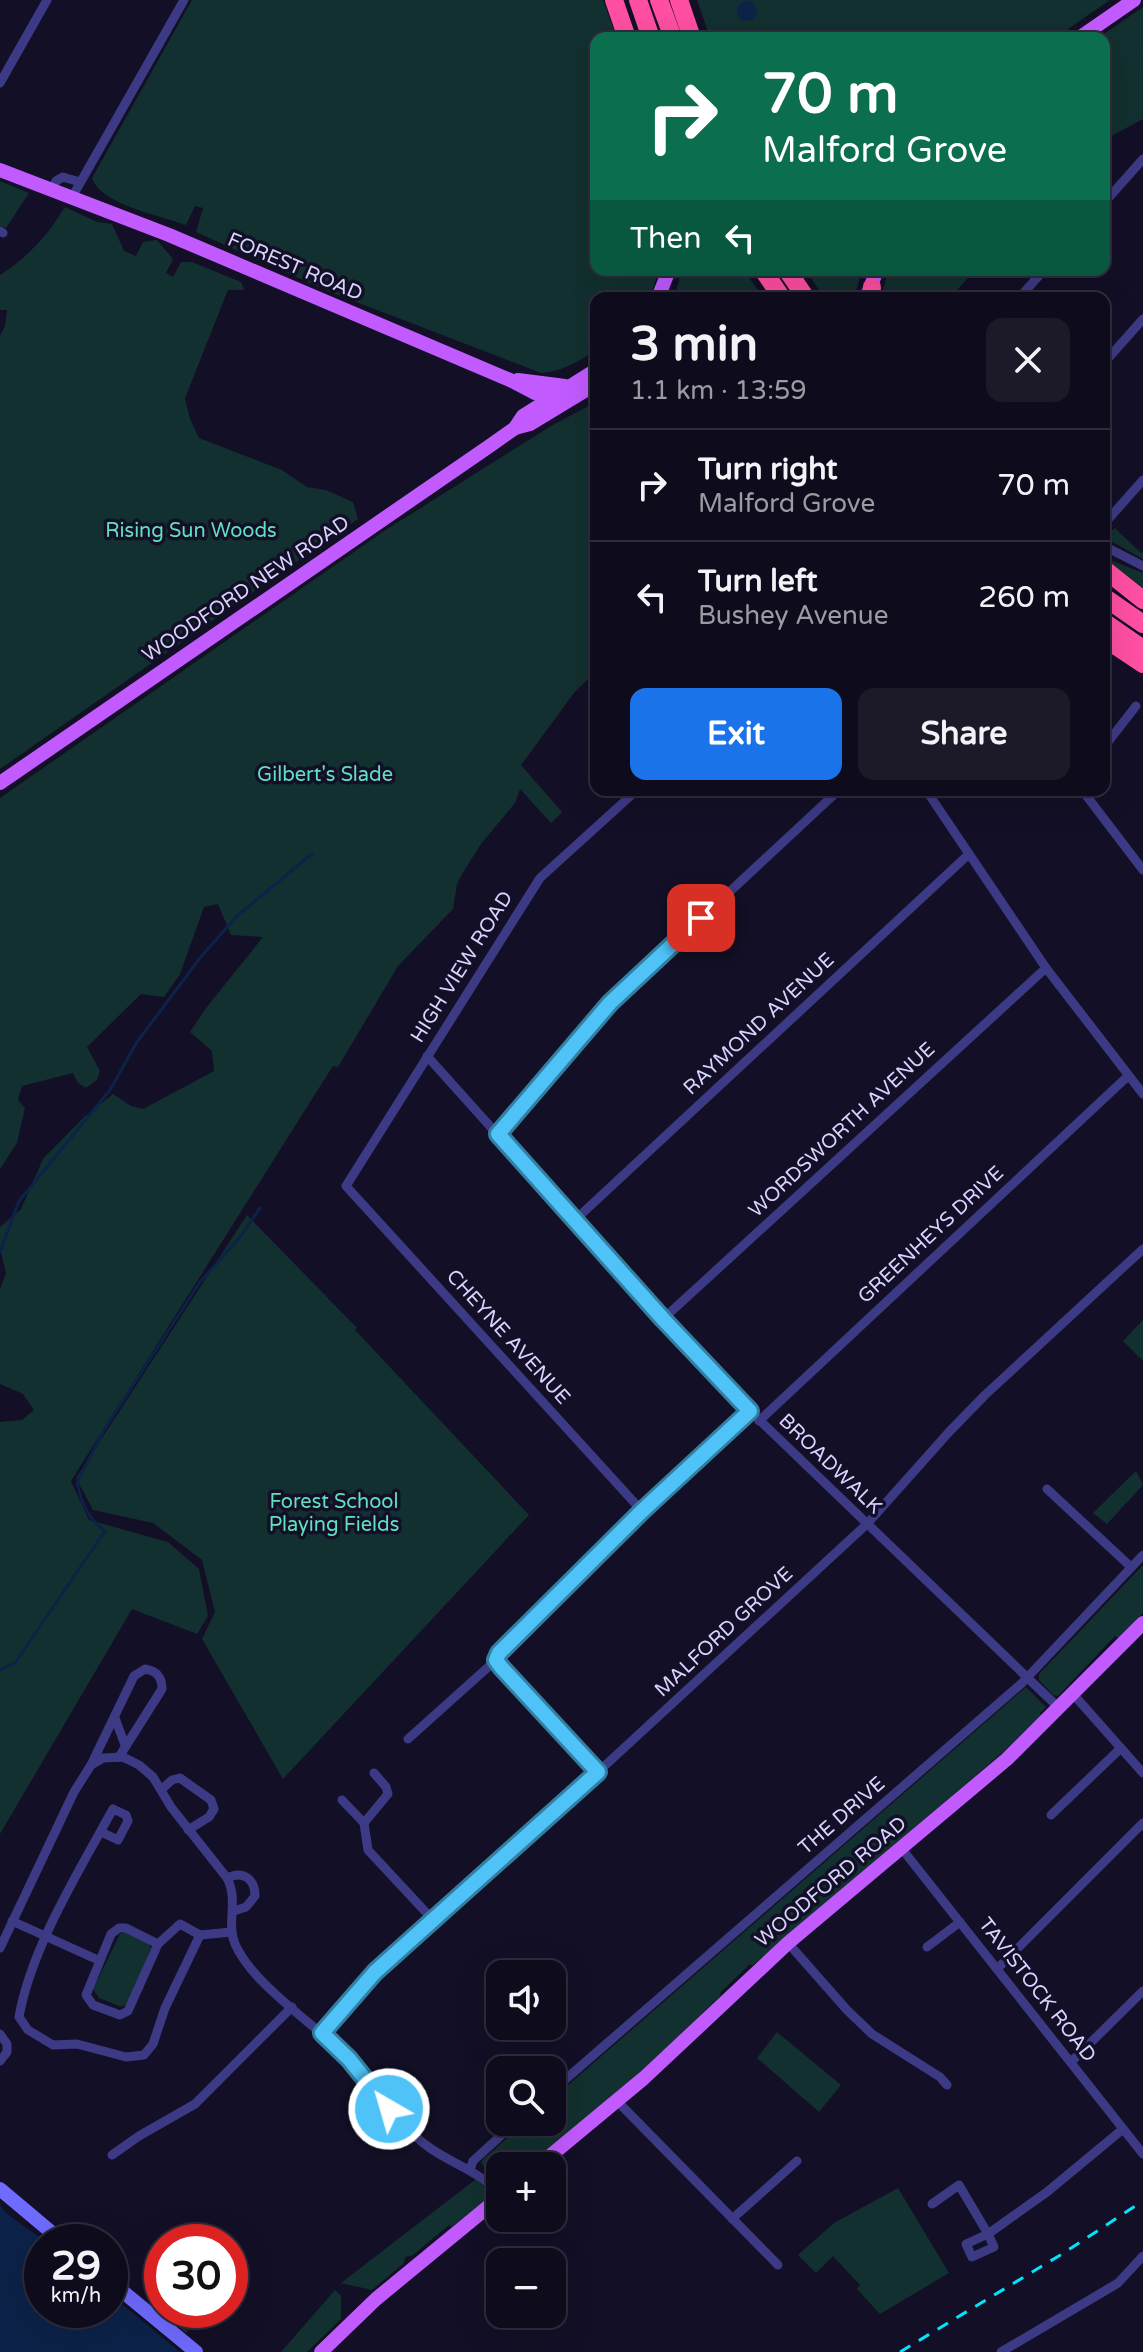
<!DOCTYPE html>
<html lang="en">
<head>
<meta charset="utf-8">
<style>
	body { margin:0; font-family:"Varela Round",sans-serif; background:#1c1929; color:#f1f3f6; height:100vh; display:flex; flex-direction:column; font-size:30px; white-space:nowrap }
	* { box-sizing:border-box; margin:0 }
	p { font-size:26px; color:#9b9ba3 }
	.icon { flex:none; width:44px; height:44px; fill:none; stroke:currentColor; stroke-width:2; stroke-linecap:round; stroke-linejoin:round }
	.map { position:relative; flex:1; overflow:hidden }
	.sheet { position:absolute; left:590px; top:292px; width:520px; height:504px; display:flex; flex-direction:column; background:#0e0b1c; border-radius:16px; box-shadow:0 8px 32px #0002,0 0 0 2px #2e2b3b }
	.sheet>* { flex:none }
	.top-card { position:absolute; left:590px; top:32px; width:520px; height:244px; border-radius:16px; box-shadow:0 8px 32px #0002,0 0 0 2px #2e2b3b; background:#0b6e4f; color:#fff; overflow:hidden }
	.fabs { position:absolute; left:486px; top:1960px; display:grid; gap:16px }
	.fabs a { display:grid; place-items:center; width:80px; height:80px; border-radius:16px; background:#0e0b1c; box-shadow:0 8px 32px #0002,0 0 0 2px #2e2b3b; font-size:40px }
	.speed { position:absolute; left:24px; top:2224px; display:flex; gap:16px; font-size:40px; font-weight:700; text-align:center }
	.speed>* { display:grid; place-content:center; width:104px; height:104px; border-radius:50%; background:#0e0b1c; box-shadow:0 8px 32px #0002,0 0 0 2px #2e2b3b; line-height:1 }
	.speed small { font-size:20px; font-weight:400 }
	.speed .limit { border:12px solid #d22; background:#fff; color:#111 }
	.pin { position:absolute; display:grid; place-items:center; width:68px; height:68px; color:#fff; margin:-34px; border-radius:16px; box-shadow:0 4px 12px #0006 }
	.me { position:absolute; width:88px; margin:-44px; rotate:322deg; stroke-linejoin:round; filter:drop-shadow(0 0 6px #0008) }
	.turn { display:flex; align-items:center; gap:28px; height:168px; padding:0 40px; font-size:36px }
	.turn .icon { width:104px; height:104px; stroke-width:2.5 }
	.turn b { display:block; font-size:56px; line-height:68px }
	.then { display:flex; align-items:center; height:76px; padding:0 40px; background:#0003; gap:16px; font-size:30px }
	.round { display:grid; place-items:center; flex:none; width:84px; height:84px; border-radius:16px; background:#1c1929 }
	.head { display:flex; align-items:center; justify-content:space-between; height:136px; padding:0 40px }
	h1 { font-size:48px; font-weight:800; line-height:60px }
	.cta { display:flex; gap:16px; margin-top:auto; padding:16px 40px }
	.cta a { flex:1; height:92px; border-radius:16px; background:#1a73e8; color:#fff; font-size:32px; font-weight:800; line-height:92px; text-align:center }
	.cta a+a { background:#1c1929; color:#f1f3f6 }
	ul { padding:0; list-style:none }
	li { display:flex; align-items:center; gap:24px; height:112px; padding:0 40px; border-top:2px solid #2e2b3b }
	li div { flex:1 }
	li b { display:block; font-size:30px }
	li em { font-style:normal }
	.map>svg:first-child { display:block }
	.green { fill:#12302f }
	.water { fill:#0c2248 }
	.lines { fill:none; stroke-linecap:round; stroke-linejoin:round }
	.stream { stroke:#0c2248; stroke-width:3 }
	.street { stroke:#3d3a85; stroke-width:9 }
	.secondary { stroke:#6f6bff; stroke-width:14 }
	.primary { stroke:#c25bff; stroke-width:14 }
	.highway { stroke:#ff4fa3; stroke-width:18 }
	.rail { stroke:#00e5ff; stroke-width:3; stroke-dasharray:12 10; stroke-linecap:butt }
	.route-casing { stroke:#337fa1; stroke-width:20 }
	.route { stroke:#4fc3f7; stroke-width:14 }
	.labels { text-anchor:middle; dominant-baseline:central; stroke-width:7; stroke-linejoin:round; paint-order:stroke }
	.street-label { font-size:20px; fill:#d9d4ff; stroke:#130f26 }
	.park-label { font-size:20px; fill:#5fe0c0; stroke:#130f26 }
</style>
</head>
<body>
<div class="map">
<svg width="1143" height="2352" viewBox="0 0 1143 2352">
	<rect width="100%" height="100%" fill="#130f26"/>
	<g class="green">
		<path d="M 192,0 L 603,0 L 617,38 L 596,38 L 596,270 L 659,270 L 650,298 L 596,298 L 596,350 C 578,362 563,371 541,373 L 325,290 L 196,232 L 203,208 L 195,206 L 186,225 C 162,216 101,205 92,178 Z"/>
		<path d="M 697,0 L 1110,0 L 1055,38 L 710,38 Z"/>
		<path d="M 1143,7 L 1143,119 L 1104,140 L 1104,38 L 1098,38 Z"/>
		<path d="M 0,181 L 29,193 L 6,228 L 0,226 Z"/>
		<path d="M 65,207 L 97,222 L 112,224 L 124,251 L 136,256 L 143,242 L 157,240 L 173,259 L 166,273 L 173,277 L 181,262 L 192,262 L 241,282 L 244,290 L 228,290 L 185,398 L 190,419 L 199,438 L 282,470 L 307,487 L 326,490 L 353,502 L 358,519 L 0,769 L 0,336 L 5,326 L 7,310 L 0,310 L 0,275 C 28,257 47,236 65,207 Z"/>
		<path d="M 682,270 L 744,270 L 763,298 L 674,298 Z"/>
		<path d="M 806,270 L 862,270 L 854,298 L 824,298 Z"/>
		<path d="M 889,270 L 975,270 L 950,298 L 880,298 Z"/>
		<path d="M 596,402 L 596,671 L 574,693 L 521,765 L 562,812 L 551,823 L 520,789 L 515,803 L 481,844 L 462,874 L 457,884 L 453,909 L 398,966 L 338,1067 L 333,1066 L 319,1088 L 71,1481 L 89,1520 L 168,1542 L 199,1569 L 208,1616 L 197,1634 L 132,1609 L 0,1834 L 0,1422 L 22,1420 L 34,1410 L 23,1394 L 0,1384 L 0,1289 L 6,1273 L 0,1249 L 0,1227 L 21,1209 L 43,1159 L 83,1118 L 113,1094 L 131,1106 L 143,1109 L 214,1071 L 212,1051 L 190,1032 L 206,1008 L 263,937 L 231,935 L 218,904 L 204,907 L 180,974 L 164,997 L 141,994 L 87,1047 L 100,1071 L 97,1080 L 86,1088 L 78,1083 L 73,1073 L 22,1086 L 18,1100 L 25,1108 L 17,1143 L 0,1169 L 0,798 L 384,531 L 551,426 Z"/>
		<path d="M 1115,528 L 1141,553 L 1143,552 L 1143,559 L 1109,540 L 1110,532 Z"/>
		<path d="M 1113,561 L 1143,573 L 1143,588 L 1111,563 Z"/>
		<path d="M 247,1215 L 357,1328 L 355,1330 L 529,1515 L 283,1779 L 202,1639 L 215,1612 L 202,1560 L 153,1523 L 93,1510 L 76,1478 Z"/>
		<path d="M 1143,1320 L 1143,1361 L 1123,1341 Z"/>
		<path d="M 1136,1471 L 1143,1485 L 1107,1524 L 1093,1513 Z"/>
		<path d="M 1143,1565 L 1143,1613 L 1118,1638 L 1115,1636 L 1058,1696 L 1053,1695 L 1039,1680 L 1039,1674 Z"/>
		<path d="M 1026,1687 L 1046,1707 L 1040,1713 L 1041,1715 L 1002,1753 L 752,1966 L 750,1964 L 720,1993 L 721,1995 L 641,2073 L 528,2166 L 500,2166 L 500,2186 L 481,2163 L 483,2159 L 526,2122 L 552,2122 L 552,2099 Z"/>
		<path d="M 126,1932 L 146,1941 L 151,1947 L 129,2002 L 122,2007 L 99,1998 L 93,1989 L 120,1934 Z"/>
		<path d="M 777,2032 L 841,2085 L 819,2112 L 757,2058 Z"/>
		<path d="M 476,2179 L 490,2193 L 489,2198 L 451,2227 L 449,2225 L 413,2255 L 405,2257 L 404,2263 L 372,2290 L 341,2283 Z"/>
		<path d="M 898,2188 L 949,2273 L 880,2314 L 857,2289 L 860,2285 L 833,2256 L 816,2273 L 798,2255 L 834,2223 Z"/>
		<path d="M 335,2290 L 341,2296 L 341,2319 L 307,2352 L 281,2352 Z"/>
		<path d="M 173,2310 L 190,2310 L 199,2317 L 186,2333 L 167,2317 Z"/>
	</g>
	<g class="water">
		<circle cx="747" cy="11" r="10"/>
		<path d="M 0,2205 C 6,2216 34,2232 46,2242 L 42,2242 L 42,2310 L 110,2310 L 110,2294 L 180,2352 L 0,2352 Z"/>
	</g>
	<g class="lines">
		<g class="stream">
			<path d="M 0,1252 L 19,1201 L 110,1090 L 137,1042 L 200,958 L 236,917 L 313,853"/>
			<path d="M 0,1670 L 15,1663 L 105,1531 C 88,1519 81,1502 77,1482 L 104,1430 L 200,1282 L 240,1237 L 260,1208"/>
		</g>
		<g class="street">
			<path d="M 0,83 L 47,0"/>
			<path d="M 51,191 L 56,181 L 63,177 L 80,182"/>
			<path d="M 71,199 L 184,0"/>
			<path d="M 1104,203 L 1143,159"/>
			<path d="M 0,231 L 3,233"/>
			<path d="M 1019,298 L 1044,270"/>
			<path d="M 1104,363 L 1143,319"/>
			<path d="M 1104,524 L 1143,480"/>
			<path d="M 1104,546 L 1143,566"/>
			<path d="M 1104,747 L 1136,706"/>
			<path d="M 637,790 L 540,878 L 346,1186 L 642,1511"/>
			<path d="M 926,790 L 1046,968 L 1143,1094"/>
			<path d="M 1082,790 L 1143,870"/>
			<path d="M 427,1056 L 663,1319 L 750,1411 L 1059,1708"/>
			<path d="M 498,1134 L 610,1003 L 839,790"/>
			<path d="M 575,1220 L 969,854"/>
			<path d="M 663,1319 L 1046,968"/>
			<path d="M 759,1421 L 1128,1076"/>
			<path d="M 1047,1489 L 1131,1567"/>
			<path d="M 1073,1694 L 1143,1773"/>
			<path d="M 115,1718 L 125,1745"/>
			<path d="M 408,1739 L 496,1660"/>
			<path d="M 91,1765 L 134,1676 L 145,1669 C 157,1671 162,1677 162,1689 L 119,1757"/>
			<path d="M 598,1772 L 501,1667 L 496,1660 L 499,1653 L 642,1511 L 750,1411"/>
			<path d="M 374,1773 L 386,1787 L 388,1794 L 364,1823 L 368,1850 L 434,1921"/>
			<path d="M 162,1789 L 172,1780 L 180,1778 L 211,1800 L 214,1809 L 209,1817 L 188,1830"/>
			<path d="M 342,1800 L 364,1823"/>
			<path d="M 1051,1815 L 1121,1748"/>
			<path d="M 101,1832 L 118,1840 L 128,1821 L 126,1815 L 113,1809 C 79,1871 31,1948 19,2017 L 28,2030 L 53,2045 L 77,2044 L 126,2057 L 144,2055 L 153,2044 L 165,2008 L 200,1935"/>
			<path d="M 902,1849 L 1143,2154"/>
			<path d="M 227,1878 C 243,1870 255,1879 255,1896 L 246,1907 L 234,1911"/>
			<path d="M 12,1921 L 98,1960"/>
			<path d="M 119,1928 L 126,1928 L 158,1944 L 128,2011 L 120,2015 L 93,2005 L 86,1995 L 111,1934 Z"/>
			<path d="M 788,1943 L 847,2010 L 872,2034 L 940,2077 L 947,2085"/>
			<path d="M 158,1944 L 180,1924 L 200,1935 L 232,1932"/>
			<path d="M 927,1947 L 960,1922"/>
			<path d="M 0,1948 L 74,1792 L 91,1765 L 103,1758 L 123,1757 L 139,1765 L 153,1777 L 171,1807 L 227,1878 C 239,1901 226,1923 235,1944 C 253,1985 315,2024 347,2057 C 375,2087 396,2124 430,2148 C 454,2165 481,2171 500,2196"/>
			<path d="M 997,1969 L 1143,1823"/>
			<path d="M 322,2033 L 375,1972 L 598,1772 L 867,1524 L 949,1432 L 985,1395 L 1143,1249"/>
			<path d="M 0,2034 L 7,2044 L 7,2052 L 0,2061"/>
			<path d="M 1071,2062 L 1143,1991"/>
			<path d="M 552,2091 L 1022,1683 L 1143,1555"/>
			<path d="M 618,2102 L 778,2265"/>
			<path d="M 112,2155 L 139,2136 L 195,2104 L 292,2007"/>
			<path d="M 470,2170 L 473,2161 L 516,2122"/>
			<path d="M 932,2204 L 959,2185 L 988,2234 L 1047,2192 L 1123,2129"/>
			<path d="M 732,2219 L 797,2161"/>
			<path d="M 988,2234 L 994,2247 L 972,2257 L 966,2244 Z"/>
			<path d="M 1001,2352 L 1118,2283 L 1143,2256"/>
		</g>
		<g class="secondary">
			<path d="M 0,2189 L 63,2242"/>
			<path d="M 110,2281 L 196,2352"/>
		</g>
		<g class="primary">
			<path d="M 1079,38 L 1134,0"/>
			<path d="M 0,170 L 169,235 L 510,380 L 535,393 L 574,397"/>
			<path d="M 867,296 L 877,270"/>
			<path d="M 658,298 L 669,270"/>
			<path d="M 518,380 L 565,386"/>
			<path d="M 515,428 L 530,424 L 596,384"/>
			<path d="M 0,783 L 491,445 L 515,428 L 523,416 L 596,370"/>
			<path d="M 538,2166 L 644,2078 L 788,1943 L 1007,1759 L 1143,1623"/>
			<path d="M 321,2352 L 376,2299 L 500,2197"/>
		</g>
		<g class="highway">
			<path d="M 614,0 L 627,38"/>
			<path d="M 638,0 L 651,38"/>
			<path d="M 659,0 L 673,38"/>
			<path d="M 679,0 L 692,38"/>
			<path d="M 763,270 L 782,298"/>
			<path d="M 787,270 L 806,298"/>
			<path d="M 871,298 L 872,287"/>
			<path d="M 1104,569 L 1143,600"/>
			<path d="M 1104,597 L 1143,624"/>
			<path d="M 1104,622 L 1143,649"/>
			<path d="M 1104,638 L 1143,664"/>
		</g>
		<path class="rail" d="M 900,2352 L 1062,2254 L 1143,2201"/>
	</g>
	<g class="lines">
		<defs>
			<path id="route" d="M 389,2109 L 349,2059 L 322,2033 L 375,1972 L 598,1772 L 501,1667 L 496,1660 L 499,1653 L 642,1511 L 750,1411 L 663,1319 L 498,1134 L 610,1003 L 701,918"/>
		</defs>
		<use href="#route" class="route-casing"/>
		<use href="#route" class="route"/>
	</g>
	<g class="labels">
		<g class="street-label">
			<text transform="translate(295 267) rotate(23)">FOREST ROAD</text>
			<text transform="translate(246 589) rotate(-34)">WOODFORD NEW ROAD</text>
			<text transform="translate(462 967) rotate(-58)">HIGH VIEW ROAD</text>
			<text transform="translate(759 1024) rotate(-43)">RAYMOND AVENUE</text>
			<text transform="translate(842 1130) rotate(-43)">WORDSWORTH AVENUE</text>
			<text transform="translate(931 1235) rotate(-43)">GREENHEYS DRIVE</text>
			<text transform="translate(508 1337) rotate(48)">CHEYNE AVENUE</text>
			<text transform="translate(830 1464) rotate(44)">BROADWALK</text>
			<text transform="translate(724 1632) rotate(-43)">MALFORD GROVE</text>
			<text transform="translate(842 1816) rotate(-41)">THE DRIVE</text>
			<text transform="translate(831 1882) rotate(-40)">WOODFORD ROAD</text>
			<text transform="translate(1037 1990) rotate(52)">TAVISTOCK ROAD</text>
		</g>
		<g class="park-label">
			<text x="191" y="531">Rising Sun Woods</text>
			<text x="325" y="775">Gilbert's Slade</text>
			<text x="334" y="1502">Forest School<tspan x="334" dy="23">Playing Fields</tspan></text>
		</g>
	</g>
</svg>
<div class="fabs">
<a><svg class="icon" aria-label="sound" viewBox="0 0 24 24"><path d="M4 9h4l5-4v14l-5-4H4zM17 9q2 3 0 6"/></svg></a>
<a><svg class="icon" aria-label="search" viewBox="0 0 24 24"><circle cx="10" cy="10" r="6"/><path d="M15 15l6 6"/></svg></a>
<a>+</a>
<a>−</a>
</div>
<div class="speed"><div>29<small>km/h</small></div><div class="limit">30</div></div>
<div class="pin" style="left:701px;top:918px;background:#d93025"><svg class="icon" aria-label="arrive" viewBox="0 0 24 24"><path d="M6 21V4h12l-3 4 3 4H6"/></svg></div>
<svg class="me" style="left:389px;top:2109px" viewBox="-20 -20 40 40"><circle r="17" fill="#4fc3f7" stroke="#fff" stroke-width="3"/><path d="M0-11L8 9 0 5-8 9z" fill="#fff"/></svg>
<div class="top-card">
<div class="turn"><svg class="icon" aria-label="right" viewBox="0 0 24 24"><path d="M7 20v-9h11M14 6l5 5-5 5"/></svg><div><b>70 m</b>Malford Grove</div></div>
<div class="then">Then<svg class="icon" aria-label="left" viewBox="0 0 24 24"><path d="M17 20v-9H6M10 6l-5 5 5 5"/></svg></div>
</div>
<section class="sheet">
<div class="head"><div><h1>3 min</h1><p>1.1 km · 13:59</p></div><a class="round"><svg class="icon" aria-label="close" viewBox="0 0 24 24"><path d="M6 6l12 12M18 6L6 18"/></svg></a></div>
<ul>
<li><svg class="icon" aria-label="right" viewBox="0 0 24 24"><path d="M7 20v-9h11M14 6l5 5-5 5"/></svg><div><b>Turn right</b><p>Malford Grove</p></div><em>70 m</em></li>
<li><svg class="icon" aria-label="left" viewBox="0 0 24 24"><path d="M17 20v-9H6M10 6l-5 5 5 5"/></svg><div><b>Turn left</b><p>Bushey Avenue</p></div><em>260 m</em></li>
</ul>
<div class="cta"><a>Exit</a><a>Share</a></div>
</section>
</div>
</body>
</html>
